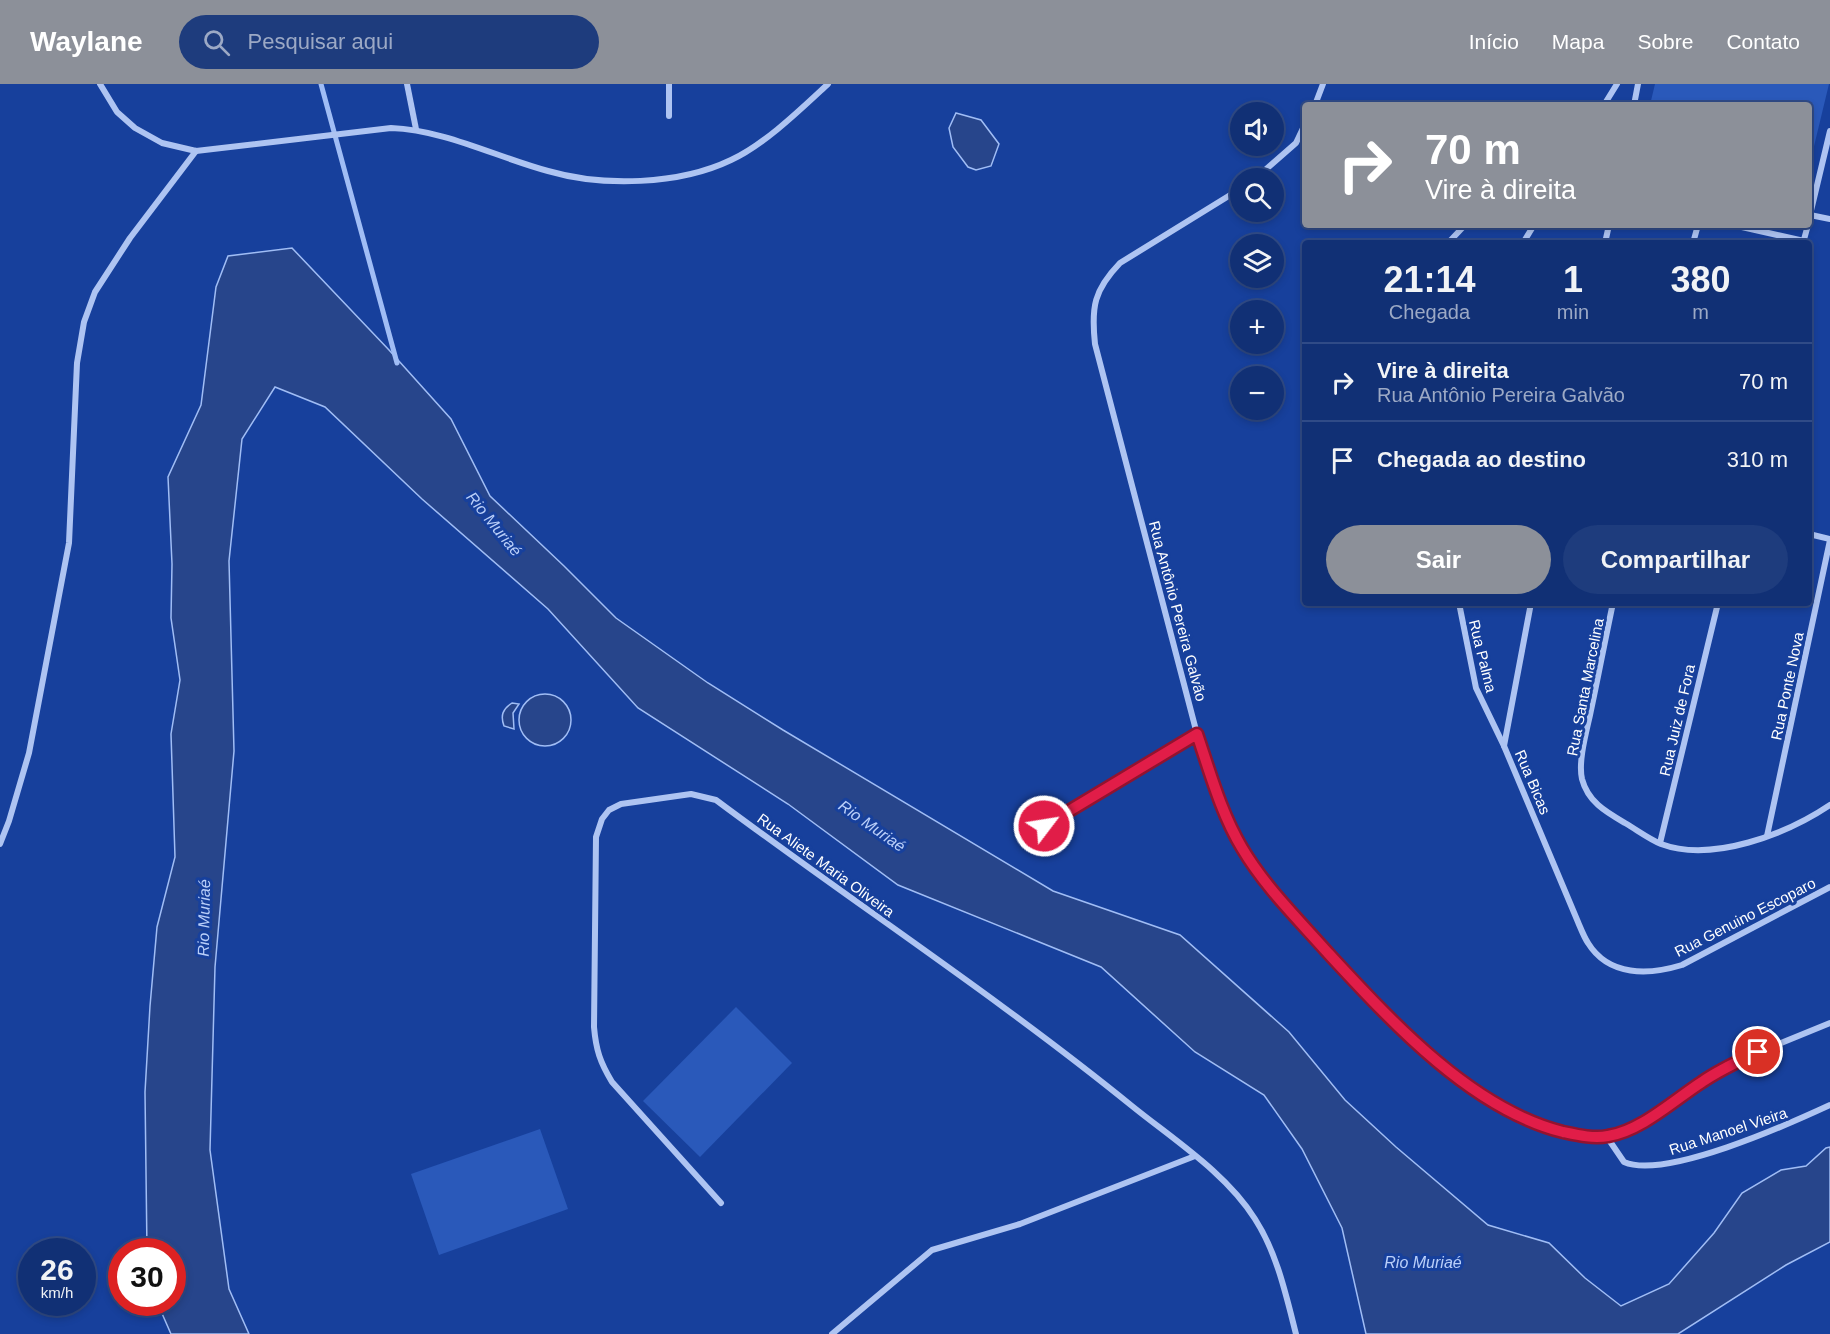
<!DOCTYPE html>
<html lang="pt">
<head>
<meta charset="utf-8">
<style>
	body { margin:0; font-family:Helvetica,sans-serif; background:#1e3c7d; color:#f1f3f6; height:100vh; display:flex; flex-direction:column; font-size:22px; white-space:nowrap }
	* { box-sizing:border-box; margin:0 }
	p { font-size:20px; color:#9ca9c5 }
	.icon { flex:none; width:33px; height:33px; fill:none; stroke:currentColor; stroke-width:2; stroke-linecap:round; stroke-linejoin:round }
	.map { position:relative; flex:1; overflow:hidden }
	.details { position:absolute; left:1302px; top:156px; width:510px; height:366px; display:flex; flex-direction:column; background:#113075; border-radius:6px; box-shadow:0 3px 9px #0003,0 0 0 2px #304b87 }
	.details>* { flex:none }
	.top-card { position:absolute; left:1302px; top:18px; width:510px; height:126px; border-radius:6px; box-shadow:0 3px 9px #0003,0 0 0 2px #304b87; background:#8c9099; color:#fff; overflow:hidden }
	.controls { position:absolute; left:1230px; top:18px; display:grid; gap:12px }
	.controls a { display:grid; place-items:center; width:54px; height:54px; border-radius:50%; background:#113075; box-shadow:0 3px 9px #0003,0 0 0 2px #304b87; font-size:30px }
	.speed { position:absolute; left:18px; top:1154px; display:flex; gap:12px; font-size:30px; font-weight:700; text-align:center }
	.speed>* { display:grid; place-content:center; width:78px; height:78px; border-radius:50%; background:#113075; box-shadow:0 3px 9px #0003,0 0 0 2px #304b87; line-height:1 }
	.speed small { font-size:15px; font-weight:400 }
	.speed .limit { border:9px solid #d22; background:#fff; color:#111 }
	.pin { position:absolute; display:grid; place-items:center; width:51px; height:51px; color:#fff; margin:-26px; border:3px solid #fff; border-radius:50%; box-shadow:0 2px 6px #0007 }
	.me { position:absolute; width:66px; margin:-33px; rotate:59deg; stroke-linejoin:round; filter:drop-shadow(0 0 4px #0008) }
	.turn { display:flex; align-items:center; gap:21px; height:126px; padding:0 24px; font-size:27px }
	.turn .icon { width:78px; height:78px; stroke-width:2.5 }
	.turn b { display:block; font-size:42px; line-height:51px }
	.eta { display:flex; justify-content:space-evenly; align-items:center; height:102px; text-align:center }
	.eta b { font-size:36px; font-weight:600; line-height:42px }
	.cta { display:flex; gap:12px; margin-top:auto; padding:12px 24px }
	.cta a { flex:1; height:69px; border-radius:36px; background:#8c9099; color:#fff; font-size:24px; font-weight:600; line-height:69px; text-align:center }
	.cta a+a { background:#1e3c7d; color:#f1f3f6 }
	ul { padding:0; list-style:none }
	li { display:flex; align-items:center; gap:18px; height:78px; padding:0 24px; border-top:2px solid #304b87 }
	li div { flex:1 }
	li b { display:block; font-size:22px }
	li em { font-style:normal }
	header { display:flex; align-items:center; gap:36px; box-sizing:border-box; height:84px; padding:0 30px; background:#8c9099; color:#fff }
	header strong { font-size:28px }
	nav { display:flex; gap:33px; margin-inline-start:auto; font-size:21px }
	.search { width:420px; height:54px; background:#1e3c7d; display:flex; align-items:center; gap:15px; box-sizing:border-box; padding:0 21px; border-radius:33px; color:#9ca9c5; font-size:22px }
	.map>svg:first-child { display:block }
	.green { fill:#2a59ba }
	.water { fill:#27458b; stroke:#a0bdf5; stroke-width:1.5 }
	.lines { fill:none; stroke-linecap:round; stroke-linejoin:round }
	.stream { stroke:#a0bdf5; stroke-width:5 }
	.street { stroke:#aec4f2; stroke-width:6 }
	.route-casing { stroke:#92132f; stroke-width:15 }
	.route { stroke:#e11d48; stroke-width:10 }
	.labels { text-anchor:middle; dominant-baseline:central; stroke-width:6; stroke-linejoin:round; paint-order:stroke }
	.street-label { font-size:15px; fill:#fff; stroke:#17409c }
	.water-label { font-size:16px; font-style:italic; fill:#bacff9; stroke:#17409c }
</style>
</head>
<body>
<header>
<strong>Waylane</strong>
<div class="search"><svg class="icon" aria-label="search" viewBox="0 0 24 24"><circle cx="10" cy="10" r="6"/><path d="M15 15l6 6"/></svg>Pesquisar aqui</div>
<nav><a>Início</a><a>Mapa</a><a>Sobre</a><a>Contato</a></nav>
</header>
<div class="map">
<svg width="1830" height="1250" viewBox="0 0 1830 1250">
	<rect width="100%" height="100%" fill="#17409c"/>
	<g class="green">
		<path d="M 1655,0 L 1829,0 L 1809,83 L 1809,21 L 1650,21 Z"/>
		<path d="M 736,923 L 792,979 L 700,1073 L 643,1017 Z"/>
		<path d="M 540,1045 L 568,1125 L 439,1171 L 411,1090 Z"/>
	</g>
	<g class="water">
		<path d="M 956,29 L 981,36 L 999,60 L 991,82 L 976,86 L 968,83 L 953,63 L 949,44 Z"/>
		<path d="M 292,164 L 389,266 L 451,335 L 490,412 L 564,482 L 616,534 L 708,599 L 783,646 L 1053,807 L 1180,851 L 1289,948 L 1345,1016 L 1396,1063 L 1488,1141 L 1549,1159 L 1585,1194 L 1621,1222 L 1669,1200 L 1714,1149 L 1742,1109 L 1781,1086 L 1806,1082 L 1826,1064 L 1830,1063 L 1830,1158 L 1786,1181 L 1678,1250 L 1366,1250 L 1342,1144 L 1302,1065 L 1264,1011 L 1195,968 L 1101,883 L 898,801 L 788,720 L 638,624 L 548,525 L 422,415 L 325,323 L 275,303 L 242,355 L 229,477 L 234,667 L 215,883 L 210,1066 L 229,1205 L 249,1250 L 171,1250 L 157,1218 L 172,1218 L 172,1167 L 147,1167 L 145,1008 L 150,922 L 157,843 L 175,773 L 171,650 L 180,596 L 171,534 L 172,480 L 168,393 L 201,321 L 216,203 L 228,172 Z"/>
		<circle cx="545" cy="636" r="26"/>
		<path d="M 512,619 L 519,620 L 513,629 L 514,645 L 504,642 C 500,631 503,625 512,619 Z"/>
	</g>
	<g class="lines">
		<path class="stream" d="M 321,0 L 397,279"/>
		<g class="street">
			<path d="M 100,0 L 117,28 L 135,44 L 162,59 L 196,67 L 391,44 C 445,46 496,73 548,87 C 603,103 679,101 731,76 C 764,61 801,25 828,0"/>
			<path d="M 407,0 L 416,45"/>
			<path d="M 669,0 L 669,32"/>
			<path d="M 1315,21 L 1323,0"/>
			<path d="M 1604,21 L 1617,0"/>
			<path d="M 1634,21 L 1638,0"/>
			<path d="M 1256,94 L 1296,59 L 1305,40"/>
			<path d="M 1240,105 L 1120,179 C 1094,206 1091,223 1095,260 L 1197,650 L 1219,715 L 1241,763 L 1273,808 L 1386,931 L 1464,999 L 1510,1029 L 1545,1043 L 1578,1051 L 1607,1053 L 1632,1045 L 1703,997 L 1742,975 L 1830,939"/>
			<path d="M 1810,131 L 1830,135"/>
			<path d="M 1809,135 L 1830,47"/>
			<path d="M 1733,141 L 1804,157"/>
			<path d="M 1448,159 L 1465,141"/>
			<path d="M 1523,159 L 1534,141"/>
			<path d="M 1605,159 L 1609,141"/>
			<path d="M 1693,159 L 1698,141"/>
			<path d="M 1803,159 L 1808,141"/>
			<path d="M 1809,450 L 1830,455"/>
			<path d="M 1459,519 L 1476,604 L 1504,662 L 1578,838 C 1581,845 1584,853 1588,859 C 1609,893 1649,891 1682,881 L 1830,803"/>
			<path d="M 1613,519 C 1605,556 1598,594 1590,631 C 1586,649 1578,678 1582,695 C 1588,718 1606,728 1625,739 C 1637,746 1649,755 1661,760 C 1712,779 1787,750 1830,721"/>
			<path d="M 1504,662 L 1531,519"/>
			<path d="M 1044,743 L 1197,650"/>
			<path d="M 1767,752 L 1830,456"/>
			<path d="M 1660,759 L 1718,519"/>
			<path d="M 0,760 L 9,737 L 29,669 L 69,459 L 77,279 L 84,238 L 95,208 L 130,154 L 196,67"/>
			<path d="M 1607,1053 L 1624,1078 C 1665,1096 1789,1040 1830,1021"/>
			<path d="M 721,1119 L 612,998 C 600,978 596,966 594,943 L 596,753 L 602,735 L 609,726 L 621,720 L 691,710 L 716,716 C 854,819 999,914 1132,1022 C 1174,1056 1226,1089 1255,1135 C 1277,1169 1286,1211 1296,1250"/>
			<path d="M 832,1250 L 932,1166 L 1020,1140 L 1195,1072"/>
		</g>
	</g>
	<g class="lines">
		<defs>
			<path id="route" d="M 1044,742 L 1197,650 C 1210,688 1221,729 1242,764 C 1265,803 1298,835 1328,869 C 1391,937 1471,1025 1563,1048 C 1577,1051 1594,1055 1608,1052 C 1641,1047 1674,1016 1702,998 C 1719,986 1739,977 1758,968"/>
		</defs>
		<use href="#route" class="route-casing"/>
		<use href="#route" class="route"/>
	</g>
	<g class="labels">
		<g class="street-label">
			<text transform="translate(1178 527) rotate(75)">Rua Antônio Pereira Galvão</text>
			<text transform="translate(1483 572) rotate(76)">Rua Palma</text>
			<text transform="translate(1787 602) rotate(-78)">Rua Ponte Nova</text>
			<text transform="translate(1585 603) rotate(-79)">Rua Santa Marcelina</text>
			<text transform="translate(1677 636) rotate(-77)">Rua Juiz de Fora</text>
			<text transform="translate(1533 698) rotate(67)">Rua Bicas</text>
			<text transform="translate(826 781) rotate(36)">Rua Aliete Maria Oliveira</text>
			<text transform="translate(1745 833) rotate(-27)">Rua Genuino Escoparo</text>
			<text transform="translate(1728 1047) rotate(-18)">Rua Manoel Vieira</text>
		</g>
		<g class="water-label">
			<text transform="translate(494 440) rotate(51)">Rio Muriaé</text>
			<text transform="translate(872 742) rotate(35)">Rio Muriaé</text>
			<text transform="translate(204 834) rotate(-89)">Rio Muriaé</text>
			<text x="1423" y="1178">Rio Muriaé</text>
		</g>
	</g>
</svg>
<div class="controls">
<a><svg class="icon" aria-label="sound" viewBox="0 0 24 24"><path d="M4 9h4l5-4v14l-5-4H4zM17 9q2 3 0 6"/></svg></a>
<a><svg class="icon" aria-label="search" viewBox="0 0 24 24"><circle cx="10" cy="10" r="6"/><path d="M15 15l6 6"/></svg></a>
<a><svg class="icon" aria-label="layers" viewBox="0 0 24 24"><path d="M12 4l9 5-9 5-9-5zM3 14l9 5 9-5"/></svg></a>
<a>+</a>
<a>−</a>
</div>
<div class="speed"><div>26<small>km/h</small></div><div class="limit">30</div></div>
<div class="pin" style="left:1758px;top:968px;background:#d93025"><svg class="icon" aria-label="arrive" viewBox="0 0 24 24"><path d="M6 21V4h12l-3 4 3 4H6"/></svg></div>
<svg class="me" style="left:1044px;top:742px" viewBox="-20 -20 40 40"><circle r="17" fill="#e11d48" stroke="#fff" stroke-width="3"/><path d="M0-11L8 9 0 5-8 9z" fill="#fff"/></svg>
<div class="top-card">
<div class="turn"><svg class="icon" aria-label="right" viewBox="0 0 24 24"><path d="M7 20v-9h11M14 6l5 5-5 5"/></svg><div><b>70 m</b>Vire à direita</div></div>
</div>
<section class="details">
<div class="eta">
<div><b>21:14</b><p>Chegada</p></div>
<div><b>1</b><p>min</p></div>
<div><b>380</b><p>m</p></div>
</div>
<ul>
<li><svg class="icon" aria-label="right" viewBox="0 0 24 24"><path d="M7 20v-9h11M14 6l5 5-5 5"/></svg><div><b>Vire à direita</b><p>Rua Antônio Pereira Galvão</p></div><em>70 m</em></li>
<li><svg class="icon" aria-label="arrive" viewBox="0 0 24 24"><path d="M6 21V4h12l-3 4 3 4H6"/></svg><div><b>Chegada ao destino</b></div><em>310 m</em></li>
</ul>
<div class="cta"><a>Sair</a><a>Compartilhar</a></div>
</section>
</div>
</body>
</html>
